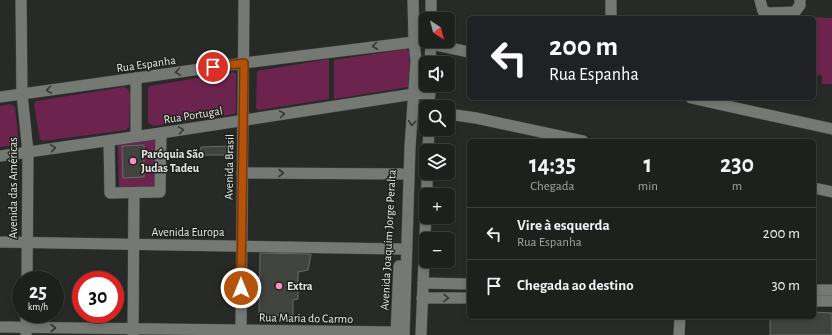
<!DOCTYPE html>
<html lang="pt">
<head>
<meta charset="utf-8">
<style>
	body { margin:0; font-family:"Alegreya Sans",sans-serif; background:#252825; color:#f1f3f6; height:100vh; display:flex; flex-direction:column; font-size:15px; white-space:nowrap }
	* { box-sizing:border-box; margin:0 }
	p { font-size:13px; color:#a0a3a3 }
	.icon { flex:none; width:22px; height:22px; fill:none; stroke:currentColor; stroke-width:2; stroke-linecap:round; stroke-linejoin:round }
	.map { position:relative; flex:1; overflow:hidden }
	.side { position:absolute; left:467px; top:139px; width:349px; height:180px; display:flex; flex-direction:column; background:#1d201c; border-radius:6px; box-shadow:0 2px 6px #0003,0 0 0 1px #3b3e3b }
	.side>* { flex:none }
	.banner { position:absolute; left:467px; top:16px; width:349px; height:84px; border-radius:6px; box-shadow:0 2px 6px #0003,0 0 0 1px #3b3e3b; background:#202124; color:#fff; overflow:hidden }
	.needle { width:26px; rotate:144deg }
	.fabs { position:absolute; left:419px; top:12px; display:grid; gap:8px }
	.fabs a { display:grid; place-items:center; width:36px; height:36px; border-radius:6px; background:#1d201c; box-shadow:0 2px 6px #0003,0 0 0 1px #3b3e3b; font-size:20px }
	.speed { position:absolute; left:12px; top:271px; display:flex; gap:8px; font-size:20px; font-weight:700; text-align:center }
	.speed>* { display:grid; place-content:center; width:52px; height:52px; border-radius:50%; background:#1d201c; box-shadow:0 2px 6px #0003,0 0 0 1px #3b3e3b; line-height:1 }
	.speed small { font-size:10px; font-weight:400 }
	.speed .limit { border:6px solid #d22; background:#fff; color:#111 }
	.pin { position:absolute; display:grid; place-items:center; width:34px; height:34px; color:#fff; margin:-17px; border:2px solid #fff; border-radius:50%; box-shadow:0 1px 4px #0007 }
	.me { position:absolute; width:44px; margin:-22px; rotate:0deg; stroke-linejoin:round; filter:drop-shadow(0 0 3px #0008) }
	.turn { display:flex; align-items:center; gap:14px; height:84px; padding:0 16px; font-size:18px }
	.turn .icon { width:52px; height:52px; stroke-width:2.5 }
	.turn b { display:block; font-size:28px; line-height:34px }
	.eta { display:flex; justify-content:space-evenly; align-items:center; height:68px; text-align:center }
	.eta b { font-size:24px; font-weight:600; line-height:28px }
	ul { padding:0; list-style:none }
	li { display:flex; align-items:center; gap:12px; height:52px; padding:0 16px; border-top:1px solid #3b3e3b }
	li div { flex:1 }
	li b { display:block; font-size:15px }
	li em { font-style:normal }
	.map>svg:first-child { display:block }
	.green { fill:#6c244e }
	.building { fill:#40433e; stroke:#686b66 }
	.lines { fill:none; stroke-linecap:round; stroke-linejoin:round }
	.minor-casing { stroke:#434642; stroke-width:12 }
	.minor { stroke:#757973; stroke-width:11 }
	.oneway { stroke:#343732 }
	.route-casing { stroke:#753606; stroke-width:10 }
	.route { stroke:#b45309; stroke-width:7 }
	.poi-dot { fill:#fa8fc8; stroke:#1e211c; stroke-width:1.5 }
	.labels { text-anchor:middle; dominant-baseline:central; stroke-width:3; stroke-linejoin:round; paint-order:stroke }
	.street-label { font-size:12px; fill:#e6e8e5; stroke:#1e211c }
	.poi-label { font-size:12px; font-weight:bold; fill:#e6e8e5; stroke:#1e211c; text-anchor:start }
</style>
</head>
<body>
<div class="map">
<svg width="832" height="335" viewBox="0 0 832 335">
	<rect width="100%" height="100%" fill="#272a26"/>
	<g class="green">
		<path d="M 808,17 L 832,18 L 832,84 L 822,84 L 822,75 L 814,75 L 814,18 Z"/>
		<path d="M 406,49 L 410,52 L 408,87 L 334,99 L 334,60 Z"/>
		<path d="M 329,59 L 329,99 L 259,110 L 256,108 L 257,71 Z"/>
		<path d="M 233,72 L 236,74 L 236,112 L 234,114 L 153,126 L 148,123 L 148,88 L 150,86 Z"/>
		<path d="M 124,87 L 128,89 L 130,94 L 129,127 L 126,130 L 43,141 L 40,139 L 34,105 L 36,101 Z"/>
		<path d="M 10,104 L 12,105 L 15,107 L 19,143 L 15,145 L 0,147 L 0,106 Z"/>
		<path d="M 155,140 L 156,187 L 119,188 L 118,141 Z"/>
	</g>
	<g class="building">
		<path d="M 144,145 L 144,177 L 123,178 L 122,146 Z"/>
		<path d="M 230,146 L 229,155 L 200,155 L 201,147 Z"/>
		<path d="M 260,253 L 311,254 L 308,270 L 298,272 L 298,299 L 293,300 L 293,316 L 259,315 Z"/>
		<path d="M 814,312 L 832,313 L 832,335 L 770,335 L 770,317 L 814,317 Z"/>
	</g>
	<g class="lines">
		<defs>
			<g id="minor">
				<path d="M 21,0 L 22,94 L 28,152 L 27,280"/>
				<path d="M 760,0 L 763,11 L 769,13 L 795,12 L 800,5 L 800,0"/>
				<path d="M 611,18 L 611,0"/>
				<path d="M 431,19 L 431,0"/>
				<path d="M 431,44 L 469,52"/>
				<path d="M 430,63 L 431,41"/>
				<path d="M 0,97 L 244,63 L 414,42"/>
				<path d="M 691,98 L 832,129"/>
				<path d="M 429,107 L 430,86"/>
				<path d="M 448,114 L 476,118 L 583,141"/>
				<path d="M 136,136 L 136,78"/>
				<path d="M 109,141 L 110,193 L 160,192 L 161,133"/>
				<path d="M 428,151 L 429,129"/>
				<path d="M 0,156 L 161,133 L 414,94 L 430,93"/>
				<path d="M 242,173 L 402,174"/>
				<path d="M 814,188 L 832,192"/>
				<path d="M 427,195 L 427,173"/>
				<path d="M 0,242 C 133,245 267,246 400,249"/>
				<path d="M 423,283 L 469,284"/>
				<path d="M 814,290 L 832,290"/>
				<path d="M 422,298 L 469,298"/>
				<path d="M 814,301 L 832,301"/>
				<path d="M 0,327 L 396,332"/>
				<path d="M 26,333 L 26,314"/>
				<path d="M 133,334 L 134,193"/>
				<path d="M 241,335 L 244,0"/>
				<path d="M 396,335 L 399,266"/>
				<path d="M 404,335 L 410,147 L 416,60 L 414,42 L 413,0"/>
				<path d="M 421,335 L 426,211"/>
				<path d="M 679,335 L 680,317"/>
			</g>
		</defs>
		<use href="#minor" class="minor-casing"/>
		<use href="#minor" class="minor"/>
	</g>
	<defs><path id="oneway-chevron" d="M-2-3.5L2.5 0L-2 3.5" fill="none" stroke-width="1.6" stroke-linecap="round" stroke-linejoin="round"/></defs>
	<g class="oneway">
		<use href="#oneway-chevron" transform="translate(375 46) rotate(173)"/>
		<use href="#oneway-chevron" transform="translate(178 72) rotate(172)"/>
		<use href="#oneway-chevron" transform="translate(49 90) rotate(172)"/>
		<use href="#oneway-chevron" transform="translate(282 114) rotate(-9)"/>
		<use href="#oneway-chevron" transform="translate(412 123) rotate(95)"/>
		<use href="#oneway-chevron" transform="translate(181 130) rotate(-9)"/>
		<use href="#oneway-chevron" transform="translate(53 148) rotate(-8)"/>
		<use href="#oneway-chevron" transform="translate(281 173)"/>
		<use href="#oneway-chevron" transform="translate(446 298) rotate(1)"/>
		<use href="#oneway-chevron" transform="translate(53 328)"/>
	</g>
	<g class="lines">
		<defs>
			<path id="route" d="M 213,67 L 244,63 L 241,288"/>
		</defs>
		<use href="#route" class="route-casing"/>
		<use href="#route" class="route"/>
	</g>
	<g class="poi-dot">
		<circle cx="133" cy="161" r="4"/>
		<circle cx="279" cy="286" r="4"/>
	</g>
	<g class="labels">
		<g class="street-label">
			<text transform="translate(146 64) rotate(-8)">Rua Espanha</text>
			<text transform="translate(193 115) rotate(-9)">Rua Portugal</text>
			<text transform="translate(229 167) rotate(-89)">Avenida Brasil</text>
			<text transform="translate(13 188) rotate(-90)">Avenida das Américas</text>
			<text x="188" y="232">Avenida Europa</text>
			<text transform="translate(388 240) rotate(-87)">Avenida Joaquim Jorge Peralta</text>
			<text transform="translate(306 318) rotate(1)">Rua Maria do Carmo</text>
		</g>
		<g class="poi-label">
			<text x="141" y="154">Paróquia São<tspan x="141" dy="14">Judas Tadeu</tspan></text>
			<text x="287" y="286">Extra</text>
		</g>
	</g>
</svg>
<div class="fabs">
<a><svg class="needle" viewBox="-14 -14 28 28"><path d="M0-13l5 13h-10z" fill="#e53935"/><path d="M0 13l5-13h-10z" fill="#a0a3a3"/></svg></a>
<a><svg class="icon" aria-label="sound" viewBox="0 0 24 24"><path d="M4 9h4l5-4v14l-5-4H4zM17 9q2 3 0 6"/></svg></a>
<a><svg class="icon" aria-label="search" viewBox="0 0 24 24"><circle cx="10" cy="10" r="6"/><path d="M15 15l6 6"/></svg></a>
<a><svg class="icon" aria-label="layers" viewBox="0 0 24 24"><path d="M12 4l9 5-9 5-9-5zM3 14l9 5 9-5"/></svg></a>
<a>+</a>
<a>−</a>
</div>
<div class="speed"><div>25<small>km/h</small></div><div class="limit">30</div></div>
<div class="pin" style="left:213px;top:67px;background:#d93025"><svg class="icon" aria-label="arrive" viewBox="0 0 24 24"><path d="M6 21V4h12l-3 4 3 4H6"/></svg></div>
<svg class="me" style="left:241px;top:288px" viewBox="-20 -20 40 40"><circle r="17" fill="#b45309" stroke="#fff" stroke-width="3"/><path d="M0-11L8 9 0 5-8 9z" fill="#fff"/></svg>
<div class="banner">
<div class="turn"><svg class="icon" aria-label="left" viewBox="0 0 24 24"><path d="M17 20v-9H6M10 6l-5 5 5 5"/></svg><div><b>200 m</b>Rua Espanha</div></div>
</div>
<section class="side">
<div class="eta">
<div><b>14:35</b><p>Chegada</p></div>
<div><b>1</b><p>min</p></div>
<div><b>230</b><p>m</p></div>
</div>
<ul>
<li><svg class="icon" aria-label="left" viewBox="0 0 24 24"><path d="M17 20v-9H6M10 6l-5 5 5 5"/></svg><div><b>Vire à esquerda</b><p>Rua Espanha</p></div><em>200 m</em></li>
<li><svg class="icon" aria-label="arrive" viewBox="0 0 24 24"><path d="M6 21V4h12l-3 4 3 4H6"/></svg><div><b>Chegada ao destino</b></div><em>30 m</em></li>
</ul>
</section>
</div>
</body>
</html>
